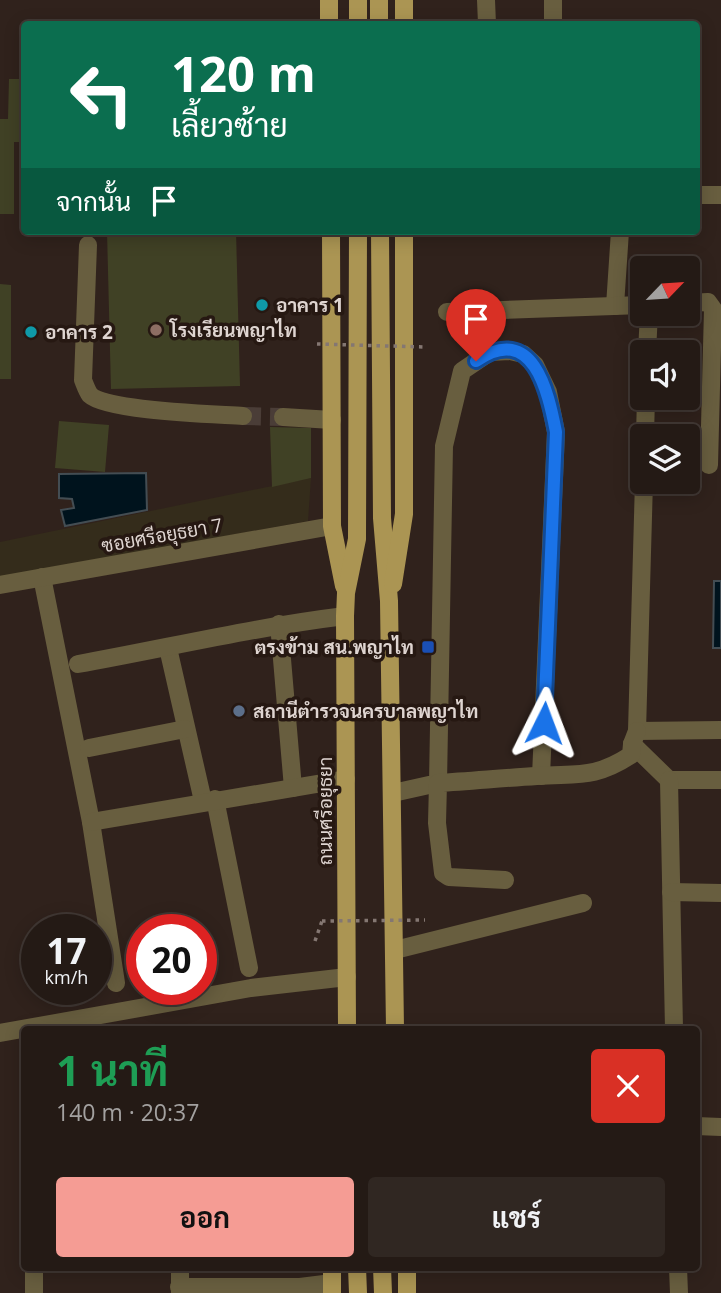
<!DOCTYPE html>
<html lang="th">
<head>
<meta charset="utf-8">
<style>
	body { margin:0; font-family:"Open Sans",Sarabun,sans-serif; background:#302722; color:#f1f3f6; height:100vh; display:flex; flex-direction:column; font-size:26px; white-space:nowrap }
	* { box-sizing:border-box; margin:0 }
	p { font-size:23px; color:#a3a1a0 }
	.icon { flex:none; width:38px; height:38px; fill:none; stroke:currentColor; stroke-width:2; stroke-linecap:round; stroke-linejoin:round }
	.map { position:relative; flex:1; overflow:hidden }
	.panel { position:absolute; left:21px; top:1026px; width:679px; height:245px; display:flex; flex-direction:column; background:#241a15; border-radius:7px; box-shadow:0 4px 18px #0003,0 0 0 2px #413834 }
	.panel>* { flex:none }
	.guide { position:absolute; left:21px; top:21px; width:679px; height:214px; border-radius:7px; box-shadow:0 4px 18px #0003,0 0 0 2px #413834; background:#0b6e4f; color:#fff; overflow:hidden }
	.needle { width:46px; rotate:65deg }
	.controls { position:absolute; left:630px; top:256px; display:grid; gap:14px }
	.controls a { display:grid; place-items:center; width:70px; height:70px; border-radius:7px; background:#241a15; box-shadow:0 4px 18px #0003,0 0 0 2px #413834; font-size:35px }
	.speed { position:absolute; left:21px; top:914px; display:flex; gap:14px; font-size:35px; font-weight:700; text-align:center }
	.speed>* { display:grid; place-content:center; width:91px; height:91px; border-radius:50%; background:#241a15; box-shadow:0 4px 18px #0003,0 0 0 2px #413834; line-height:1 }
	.speed small { font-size:18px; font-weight:400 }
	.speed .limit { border:10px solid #d22; background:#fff; color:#111 }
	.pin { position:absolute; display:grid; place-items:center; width:60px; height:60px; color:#fff; margin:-72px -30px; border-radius:50% 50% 50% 0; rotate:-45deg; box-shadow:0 0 7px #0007 }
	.pin .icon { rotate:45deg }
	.me { position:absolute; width:77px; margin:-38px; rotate:3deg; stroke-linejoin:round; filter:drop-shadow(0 0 5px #0008) }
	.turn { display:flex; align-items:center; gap:24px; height:147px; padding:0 35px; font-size:32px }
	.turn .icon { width:91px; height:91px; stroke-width:2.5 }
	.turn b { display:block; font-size:49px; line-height:60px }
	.then { display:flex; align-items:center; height:66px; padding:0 35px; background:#0003; gap:14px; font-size:26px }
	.round { display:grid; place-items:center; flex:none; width:74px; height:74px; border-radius:7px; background:#302722 }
	.head { display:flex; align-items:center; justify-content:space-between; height:119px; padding:0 35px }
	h1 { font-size:42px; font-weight:700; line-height:52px; color:#1e9e55 }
	.cta { display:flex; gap:14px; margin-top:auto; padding:14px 35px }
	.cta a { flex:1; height:80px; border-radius:7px; background:#f59c94; color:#111; font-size:28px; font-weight:700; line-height:80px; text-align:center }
	.cta a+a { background:#302722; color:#f1f3f6 }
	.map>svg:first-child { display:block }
	.commercial { fill:#342c1b }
	.green { fill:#404125 }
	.water { fill:#00131d; stroke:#434d53; stroke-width:2 }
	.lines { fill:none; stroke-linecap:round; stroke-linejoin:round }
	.minor-tunnel { stroke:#4a3d37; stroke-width:18; stroke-dasharray:18 9; stroke-linecap:butt }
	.path { stroke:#847772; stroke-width:3.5; stroke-dasharray:3.5 5; stroke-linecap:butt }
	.minor { stroke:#685e3f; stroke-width:18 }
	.major { stroke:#ab9553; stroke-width:18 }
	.path-bridge { stroke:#847772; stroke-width:3.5; stroke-dasharray:3.5 5; stroke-linecap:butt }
	.route-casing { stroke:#114b97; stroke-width:18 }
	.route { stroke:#1a73e8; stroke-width:12 }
	.culture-dot { fill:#0f9aa8; stroke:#261812; stroke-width:2.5 }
	.education-dot { fill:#8d6e63; stroke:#261812; stroke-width:2.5 }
	.transit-dot { fill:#1a4fb4; stroke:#261812; stroke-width:2.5 }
	.service-dot { fill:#5c6f8a; stroke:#261812; stroke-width:2.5 }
	.labels { text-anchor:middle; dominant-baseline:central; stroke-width:7; stroke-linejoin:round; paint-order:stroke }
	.poi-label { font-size:19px; font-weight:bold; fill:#dfd5d1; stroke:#261812; text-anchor:start }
	.street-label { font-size:19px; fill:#dfd5d1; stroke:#261812 }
</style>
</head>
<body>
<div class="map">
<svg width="721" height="1293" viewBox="0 0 721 1293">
	<rect width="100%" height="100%" fill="#30221c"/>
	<path class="commercial" d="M 311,478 L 308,521 L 0,578 L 0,542 Z"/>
	<g class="green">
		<path d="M 9,79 L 24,79 L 24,142 L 14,142 L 14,214 L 0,214 L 0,119 L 8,119 Z"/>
		<path d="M 107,231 L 236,231 L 240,386 L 111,389 Z"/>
		<path d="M 0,284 L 11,285 L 11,379 L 0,379 Z"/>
		<path d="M 59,421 L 109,425 L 105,472 L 55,468 Z"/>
		<path d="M 270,427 L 311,428 L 311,478 L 272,487 Z"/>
	</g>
	<g class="water">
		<path d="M 146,473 L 147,510 L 65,526 L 61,510 L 74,508 L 72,499 L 59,498 L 59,474 Z"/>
		<path d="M 714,581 L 721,581 L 721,648 L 713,648 Z"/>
	</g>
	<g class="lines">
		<path class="minor-tunnel" d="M 243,416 L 283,417"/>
		<path class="path" d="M 315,941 L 322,921"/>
		<g class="minor">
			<path d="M 486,0 L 487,24"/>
			<path d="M 553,24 L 553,0"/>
			<path d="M 696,195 L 721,195"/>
			<path d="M 88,245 L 83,380 C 85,385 87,391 90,395 C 107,411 214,414 243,416"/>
			<path d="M 688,303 L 708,302 L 713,309 L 709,465"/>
			<path d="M 615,306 L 620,231"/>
			<path d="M 447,312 L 642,305"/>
			<path d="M 647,352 L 649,313"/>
			<path d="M 283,417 L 332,420"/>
			<path d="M 645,436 L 646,397"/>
			<path d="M 644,481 L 637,731 L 721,730"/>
			<path d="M 42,577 L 91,822 L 116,983"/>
			<path d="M 0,585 L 332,526"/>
			<path d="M 279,624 L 293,788"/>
			<path d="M 168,648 L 203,801"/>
			<path d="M 78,664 C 167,648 255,627 345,616"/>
			<path d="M 632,744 L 669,780 L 721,780"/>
			<path d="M 89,748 L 185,729"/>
			<path d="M 669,780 L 674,1029"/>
			<path d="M 393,793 L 438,783 L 444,446 L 462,371 L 490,352 L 510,351 L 523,354 L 535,365 L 548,392 L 556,432 L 541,776"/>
			<path d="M 215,799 L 249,968"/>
			<path d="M 91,822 L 346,779"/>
			<path d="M 505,880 L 449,877 L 443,873 L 437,823 L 438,783 C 471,781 504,778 537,776 C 578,773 594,779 631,755 L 632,744 L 637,731"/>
			<path d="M 671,892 L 721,893"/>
			<path d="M 395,950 L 583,903"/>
			<path d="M 0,1033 L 251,988 L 347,977"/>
			<path d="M 696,1126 L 721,1127"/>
			<path d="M 180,1267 L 180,1293"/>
			<path d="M 678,1267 L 679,1293"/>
			<path d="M 179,1287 L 300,1287 L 332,1283"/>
			<path d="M 34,1293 L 34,1267"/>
		</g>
		<g class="major">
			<path d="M 329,0 L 329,24"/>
			<path d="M 358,0 L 358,24"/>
			<path d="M 379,0 L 379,24"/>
			<path d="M 404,24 L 404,0"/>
			<path d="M 331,231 L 332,526 L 344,586"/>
			<path d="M 380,231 L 382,518 L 389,601 L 395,1029"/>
			<path d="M 393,584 L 404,514 L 404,231"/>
			<path d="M 347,1029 L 345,616 L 346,593 L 357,539 L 358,231"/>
			<path d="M 332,1267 L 332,1293"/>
			<path d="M 357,1267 L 358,1293"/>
			<path d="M 382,1267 L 383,1293"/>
			<path d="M 407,1267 L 407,1293"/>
		</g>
		<g class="path-bridge">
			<path d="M 317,344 L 425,347"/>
			<path d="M 322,921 L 425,920"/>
		</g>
	</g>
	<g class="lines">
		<defs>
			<path id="route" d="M 476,361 C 533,322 548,391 556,432 L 544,723"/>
		</defs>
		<use href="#route" class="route-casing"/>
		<use href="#route" class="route"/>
	</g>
	<g class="culture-dot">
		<circle cx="262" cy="305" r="7"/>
		<circle cx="31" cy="332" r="7"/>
	</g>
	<circle class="education-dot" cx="156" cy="330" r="7"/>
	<rect class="transit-dot" x="421" y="640" width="14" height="14" rx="3.5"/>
	<circle class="service-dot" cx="239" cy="711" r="7"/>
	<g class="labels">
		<g class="poi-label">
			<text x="276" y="305">อาคาร 1</text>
			<text x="170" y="330">โรงเรียนพญาไท</text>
			<text x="45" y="332">อาคาร 2</text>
			<text x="414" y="647" text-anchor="end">ตรงข้าม สน.พญาไท</text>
			<text x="253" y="711">สถานีตำรวจนครบาลพญาไท</text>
		</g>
		<g class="street-label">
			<text transform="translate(162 535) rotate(-10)">ซอยศรีอยุธยา 7</text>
			<text transform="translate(325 811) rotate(-90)">ถนนศรีอยุธยา</text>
		</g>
	</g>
</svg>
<div class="controls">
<a><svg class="needle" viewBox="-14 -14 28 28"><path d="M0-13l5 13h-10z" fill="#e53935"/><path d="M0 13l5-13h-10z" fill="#a3a1a0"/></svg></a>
<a><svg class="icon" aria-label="sound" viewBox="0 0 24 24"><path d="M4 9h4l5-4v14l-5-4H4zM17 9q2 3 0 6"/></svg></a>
<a><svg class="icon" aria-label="layers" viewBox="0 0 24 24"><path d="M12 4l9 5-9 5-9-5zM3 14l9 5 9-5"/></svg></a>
</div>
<div class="speed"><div>17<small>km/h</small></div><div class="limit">20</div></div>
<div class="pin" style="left:476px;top:361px;background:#d93025"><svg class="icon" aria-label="arrive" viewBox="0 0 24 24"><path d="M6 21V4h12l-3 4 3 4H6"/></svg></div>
<svg class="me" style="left:544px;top:723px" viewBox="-20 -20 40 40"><path d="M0-17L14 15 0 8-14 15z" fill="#1a73e8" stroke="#fff" stroke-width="4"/></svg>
<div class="guide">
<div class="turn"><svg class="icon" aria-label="left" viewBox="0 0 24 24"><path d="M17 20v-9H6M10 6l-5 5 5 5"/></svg><div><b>120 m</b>เลี้ยวซ้าย</div></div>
<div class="then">จากนั้น<svg class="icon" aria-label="arrive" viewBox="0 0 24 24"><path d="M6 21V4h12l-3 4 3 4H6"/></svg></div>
</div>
<section class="panel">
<div class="head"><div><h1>1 นาที</h1><p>140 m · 20:37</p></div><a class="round" style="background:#d93025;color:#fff"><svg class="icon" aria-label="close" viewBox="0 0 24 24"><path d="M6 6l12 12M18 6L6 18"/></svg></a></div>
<div class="cta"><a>ออก</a><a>แชร์</a></div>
</section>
</div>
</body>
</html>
